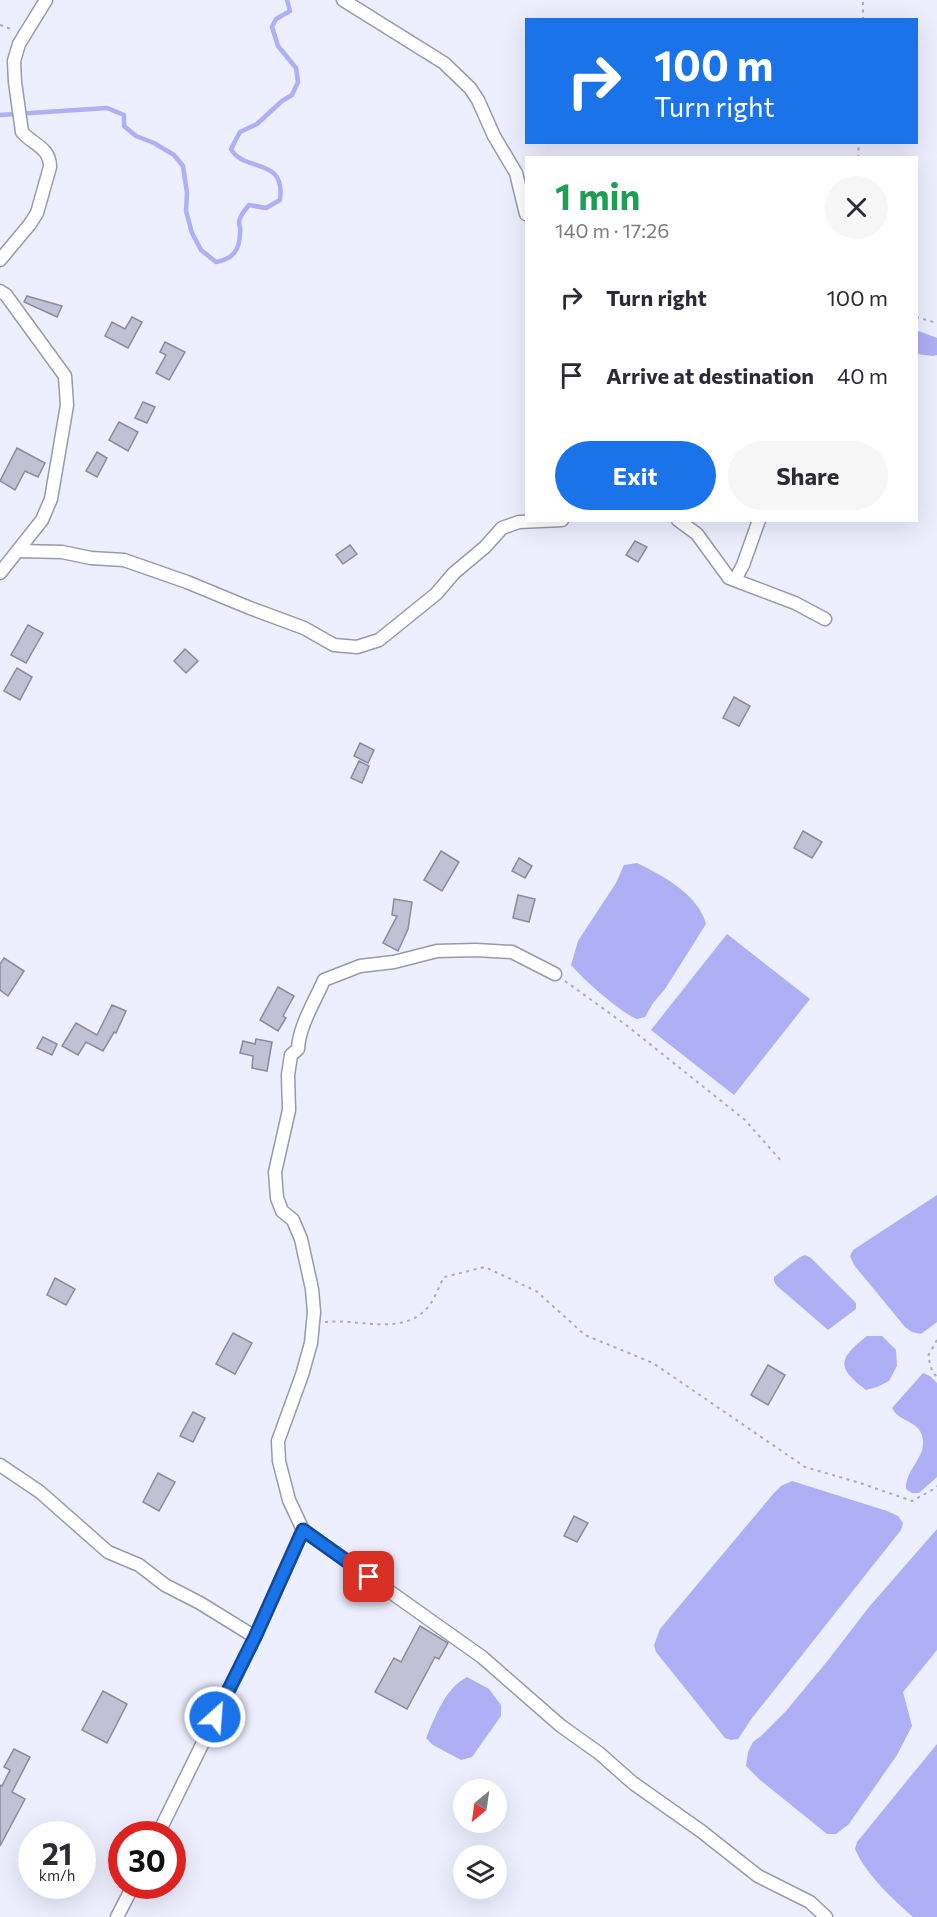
<!DOCTYPE html>
<html lang="en">
<head>
<meta charset="utf-8">
<style>
	body { margin:0; font-family:Commissioner,sans-serif; background:#f7f7f7; color:#2b2b33; height:100vh; display:flex; flex-direction:column; font-size:22px; white-space:nowrap }
	* { box-sizing:border-box; margin:0 }
	p { font-size:20px; color:#7c7c81 }
	.icon { flex:none; width:33px; height:33px; fill:none; stroke:currentColor; stroke-width:2; stroke-linecap:round; stroke-linejoin:round }
	.map { position:relative; flex:1; overflow:hidden }
	.panel { position:absolute; left:525px; top:156px; width:393px; height:366px; display:flex; flex-direction:column; background:#fff; border-radius:0px; box-shadow:0 6px 24px #0002 }
	.panel>* { flex:none }
	.guide { position:absolute; left:525px; top:18px; width:393px; height:126px; border-radius:0px; box-shadow:0 6px 24px #0002; background:#1a73e8; color:#fff; overflow:hidden }
	.needle { width:39px; rotate:209deg }
	.controls { position:absolute; left:453px; top:1779px; display:grid; gap:12px }
	.controls a { display:grid; place-items:center; width:54px; height:54px; border-radius:50%; background:#fff; box-shadow:0 6px 24px #0002; font-size:30px }
	.speed { position:absolute; left:18px; top:1821px; display:flex; gap:12px; font-size:30px; font-weight:700; text-align:center }
	.speed>* { display:grid; place-content:center; width:78px; height:78px; border-radius:50%; background:#fff; box-shadow:0 6px 24px #0002; line-height:1 }
	.speed small { font-size:15px; font-weight:400 }
	.speed .limit { border:9px solid #d22; background:#fff; color:#111 }
	.pin { position:absolute; display:grid; place-items:center; width:51px; height:51px; color:#fff; margin:-26px; border-radius:12px; box-shadow:0 3px 9px #0006 }
	.me { position:absolute; width:66px; margin:-33px; rotate:26deg; stroke-linejoin:round; filter:drop-shadow(0 0 4px #0008) }
	.turn { display:flex; align-items:center; gap:21px; height:126px; padding:0 30px; font-size:27px }
	.turn .icon { width:78px; height:78px; stroke-width:2.5 }
	.turn b { display:block; font-size:42px; line-height:51px }
	.round { display:grid; place-items:center; flex:none; width:63px; height:63px; border-radius:32px; background:#f7f7f7 }
	.summary { display:flex; align-items:center; justify-content:space-between; height:102px; padding:0 30px }
	h1 { font-size:36px; font-weight:700; line-height:45px; color:#1e9e55 }
	.action { display:flex; gap:12px; margin-top:auto; padding:12px 30px }
	.action a { flex:1; height:69px; border-radius:36px; background:#1a73e8; color:#fff; font-size:24px; font-weight:700; line-height:69px; text-align:center }
	.action a+a { background:#f7f7f7; color:#2b2b33 }
	ul { padding:0; list-style:none }
	li { display:flex; align-items:center; gap:18px; height:78px; padding:0 30px }
	li div { flex:1 }
	li b { display:block; font-size:22px }
	li em { font-style:normal }
	.map>svg:first-child { display:block }
	.water { fill:#aeaff5 }
	.lines { fill:none; stroke-linecap:round; stroke-linejoin:round }
	.stream { stroke:#aeaff5; stroke-width:4.5 }
	.building { fill:#c0c1d5; stroke:#8a8b9d; stroke-width:1.5 }
	.street-casing { stroke:#9899ab; stroke-width:15 }
	.path { stroke:#abacb9; stroke-width:2; stroke-dasharray:3 4.5; stroke-linecap:butt }
	.street { stroke:#fff; stroke-width:12 }
	.route-casing { stroke:#114b97; stroke-width:15 }
	.route { stroke:#1a73e8; stroke-width:10 }
</style>
</head>
<body>
<div class="map">
<svg width="937" height="1917" viewBox="0 0 937 1917">
	<rect width="100%" height="100%" fill="#edeefe"/>
	<g class="water">
		<path d="M 916,330 L 937,338 L 937,355 L 933,356 L 917,354 Z"/>
		<path d="M 637,863 C 663,876 698,894 706,924 L 665,989 L 653,1003 L 645,1017 L 637,1019 C 620,1012 584,980 571,965 L 578,941 L 616,883 L 624,865 Z"/>
		<path d="M 727,934 L 810,999 L 734,1095 L 651,1030 Z"/>
		<path d="M 937,1195 L 937,1322 L 921,1334 L 912,1332 L 905,1327 L 854,1265 L 850,1256 L 853,1250 Z"/>
		<path d="M 805,1255 L 811,1258 L 856,1303 L 856,1309 L 828,1330 L 776,1285 L 774,1281 L 774,1277 L 800,1257 Z"/>
		<path d="M 867,1336 L 882,1336 L 896,1350 L 897,1366 L 889,1381 L 877,1387 L 866,1390 C 835,1367 839,1358 867,1336 Z"/>
		<path d="M 923,1373 L 930,1376 L 937,1383 L 937,1477 L 919,1493 L 912,1493 L 906,1489 C 905,1476 915,1466 920,1455 C 923,1450 923,1446 923,1441 C 922,1420 899,1423 892,1408 Z"/>
		<path d="M 792,1481 L 887,1511 L 898,1516 L 903,1523 L 901,1530 L 752,1718 L 738,1739 L 731,1740 L 725,1738 L 656,1652 L 654,1645 L 660,1629 L 774,1493 L 781,1486 Z"/>
		<path d="M 937,1529 L 937,1650 L 903,1692 L 912,1726 L 897,1755 L 849,1824 L 836,1834 L 827,1834 L 760,1780 L 746,1766 L 748,1752 L 753,1742 L 761,1736 L 786,1711 L 829,1659 L 869,1607 Z"/>
		<path d="M 467,1677 L 489,1689 L 501,1705 L 501,1716 L 472,1757 L 461,1760 L 433,1745 L 426,1738 C 436,1715 445,1689 467,1677 Z"/>
		<path d="M 937,1744 L 937,1917 L 913,1917 C 892,1898 867,1876 855,1849 L 857,1842 Z"/>
	</g>
	<g class="lines">
		<path class="stream" d="M 0,115 L 107,108 L 124,115 L 124,126 L 136,136 L 154,143 L 174,155 L 183,166 L 187,193 L 186,211 L 192,233 L 201,250 L 216,262 C 233,259 240,250 240,232 C 241,229 239,225 239,222 C 240,215 245,210 249,205 L 266,208 L 280,200 C 286,156 244,173 231,149 L 240,132 L 257,124 L 282,101 L 292,95 L 298,82 L 296,68 L 278,46 L 272,27 L 276,19 L 290,11 L 287,0"/>
	</g>
	<g class="building">
		<path d="M 27,296 L 62,306 L 57,317 L 24,302 Z"/>
		<path d="M 132,317 L 142,322 L 128,348 L 105,336 L 112,322 L 125,329 Z"/>
		<path d="M 165,342 L 185,352 L 169,380 L 156,373 L 166,355 L 160,352 Z"/>
		<path d="M 143,402 L 155,407 L 147,423 L 135,418 Z"/>
		<path d="M 119,422 L 138,432 L 128,451 L 109,440 Z"/>
		<path d="M 17,448 L 45,463 L 38,477 L 25,471 L 15,490 L 0,481 Z"/>
		<path d="M 97,452 L 107,458 L 97,477 L 86,471 Z"/>
		<path d="M 635,541 L 647,547 L 638,562 L 626,555 Z"/>
		<path d="M 350,545 L 357,554 L 343,564 L 336,555 Z"/>
		<path d="M 28,625 L 43,633 L 26,663 L 11,655 Z"/>
		<path d="M 185,649 L 198,661 L 186,673 L 174,661 Z"/>
		<path d="M 17,668 L 32,677 L 20,700 L 4,691 Z"/>
		<path d="M 734,697 L 750,706 L 739,726 L 723,718 Z"/>
		<path d="M 360,743 L 374,750 L 368,763 L 354,756 Z"/>
		<path d="M 359,761 L 369,766 L 362,783 L 351,778 Z"/>
		<path d="M 803,831 L 822,842 L 812,858 L 794,848 Z"/>
		<path d="M 441,851 L 459,862 L 442,891 L 424,880 Z"/>
		<path d="M 519,858 L 532,866 L 525,878 L 512,871 Z"/>
		<path d="M 518,895 L 535,899 L 529,922 L 513,918 Z"/>
		<path d="M 394,899 L 412,902 L 408,929 L 398,951 L 383,943 L 397,916 L 392,915 Z"/>
		<path d="M 4,958 L 24,971 L 8,996 L 0,990 L 0,964 Z"/>
		<path d="M 278,987 L 294,996 L 283,1016 L 286,1018 L 278,1031 L 260,1020 Z"/>
		<path d="M 112,1005 L 126,1011 L 116,1033 L 114,1032 L 103,1051 L 86,1042 L 78,1055 L 62,1046 L 76,1023 L 97,1035 Z"/>
		<path d="M 43,1037 L 57,1044 L 52,1055 L 37,1048 Z"/>
		<path d="M 256,1039 L 272,1042 L 267,1071 L 252,1068 L 253,1056 L 240,1053 L 243,1041 L 255,1044 Z"/>
		<path d="M 55,1278 L 75,1289 L 66,1305 L 47,1295 Z"/>
		<path d="M 233,1333 L 252,1343 L 235,1374 L 216,1364 Z"/>
		<path d="M 768,1365 L 785,1375 L 768,1405 L 751,1395 Z"/>
		<path d="M 193,1412 L 205,1418 L 193,1442 L 180,1436 Z"/>
		<path d="M 158,1473 L 175,1482 L 159,1511 L 143,1502 Z"/>
		<path d="M 574,1516 L 588,1523 L 577,1542 L 564,1536 Z"/>
		<path d="M 420,1626 L 448,1643 L 439,1659 L 435,1657 L 407,1709 L 375,1692 L 394,1658 L 401,1662 Z"/>
		<path d="M 103,1691 L 127,1704 L 107,1743 L 82,1730 Z"/>
		<path d="M 14,1749 L 30,1757 L 12,1792 L 25,1799 L 0,1846 L 0,1785 L 2,1786 L 10,1770 L 4,1767 Z"/>
	</g>
	<g class="lines">
		<defs>
			<g id="street">
				<path d="M 343,0 L 444,63 L 470,88 L 478,100 L 494,136 L 516,173 L 526,214"/>
				<path d="M 0,260 L 30,224 L 37,213 L 50,167 C 50,147 33,145 22,132 L 15,82 L 14,61 L 19,44 L 46,0"/>
				<path d="M 0,291 L 6,295 L 65,376 L 67,405 L 51,499 L 42,520 L 0,573"/>
				<path d="M 678,520 L 697,534 L 729,578 L 795,603 L 825,619"/>
				<path d="M 18,551 L 62,552 L 91,558 L 124,560 L 187,582 L 250,608 L 304,628 L 334,645 L 357,647 L 379,640 L 436,594 L 454,573 L 485,547 L 502,528 L 519,522 L 562,520"/>
				<path d="M 735,580 L 743,565 L 759,520"/>
				<path d="M 0,1465 L 40,1492 L 108,1552 L 139,1565 L 165,1585 L 200,1603 L 255,1637 L 158,1834"/>
				<path d="M 303,1530 L 482,1657 L 561,1726 L 599,1753 L 633,1783 L 701,1831 L 758,1876 L 810,1902 L 826,1917"/>
				<path d="M 255,1637 L 303,1530 L 289,1500 L 279,1461 L 278,1441 L 302,1375 L 311,1343 L 314,1312 L 312,1289 L 301,1239 L 293,1220 L 282,1211 L 277,1198 L 275,1172 L 289,1110 L 288,1075 L 291,1055 L 298,1049 C 299,1026 315,1001 324,980 L 360,966 L 394,962 L 437,951 L 476,950 L 512,952 L 555,974"/>
				<path d="M 117,1917 L 133,1886"/>
			</g>
		</defs>
		<use href="#street" class="street-casing"/>
		<g class="path">
			<path d="M 863,20 L 863,0"/>
			<path d="M 0,25 L 11,29"/>
			<path d="M 858,158 L 859,142"/>
			<path d="M 916,317 L 937,323"/>
			<path d="M 565,981 L 626,1025 L 745,1120 L 783,1163"/>
			<path d="M 325,1322 C 358,1318 403,1337 428,1307 C 435,1299 439,1286 444,1277 L 485,1267 L 536,1291 L 585,1335 L 653,1363 L 805,1467 L 860,1483 L 912,1501 L 934,1489 L 937,1486"/>
			<path d="M 937,1340 L 928,1356 L 932,1371 L 937,1377"/>
		</g>
		<use href="#street" class="street"/>
	</g>
	<g class="lines">
		<defs>
			<path id="route" d="M 215,1717 L 255,1637 L 303,1530 L 369,1577"/>
		</defs>
		<use href="#route" class="route-casing"/>
		<use href="#route" class="route"/>
	</g>
</svg>
<div class="controls">
<a><svg class="needle" viewBox="-14 -14 28 28"><path d="M0-13l5 13h-10z" fill="#e53935"/><path d="M0 13l5-13h-10z" fill="#7c7c81"/></svg></a>
<a><svg class="icon" aria-label="layers" viewBox="0 0 24 24"><path d="M12 4l9 5-9 5-9-5zM3 14l9 5 9-5"/></svg></a>
</div>
<div class="speed"><div>21<small>km/h</small></div><div class="limit">30</div></div>
<div class="pin" style="left:369px;top:1577px;background:#d93025"><svg class="icon" aria-label="arrive" viewBox="0 0 24 24"><path d="M6 21V4h12l-3 4 3 4H6"/></svg></div>
<svg class="me" style="left:215px;top:1717px" viewBox="-20 -20 40 40"><circle r="17" fill="#1a73e8" stroke="#fff" stroke-width="3"/><path d="M0-11L8 9 0 5-8 9z" fill="#fff"/></svg>
<div class="guide">
<div class="turn"><svg class="icon" aria-label="right" viewBox="0 0 24 24"><path d="M7 20v-9h11M14 6l5 5-5 5"/></svg><div><b>100 m</b>Turn right</div></div>
</div>
<section class="panel">
<div class="summary"><div><h1>1 min</h1><p>140 m · 17:26</p></div><a class="round"><svg class="icon" aria-label="close" viewBox="0 0 24 24"><path d="M6 6l12 12M18 6L6 18"/></svg></a></div>
<ul>
<li><svg class="icon" aria-label="right" viewBox="0 0 24 24"><path d="M7 20v-9h11M14 6l5 5-5 5"/></svg><div><b>Turn right</b></div><em>100 m</em></li>
<li><svg class="icon" aria-label="arrive" viewBox="0 0 24 24"><path d="M6 21V4h12l-3 4 3 4H6"/></svg><div><b>Arrive at destination</b></div><em>40 m</em></li>
</ul>
<div class="action"><a>Exit</a><a>Share</a></div>
</section>
</div>
</body>
</html>
